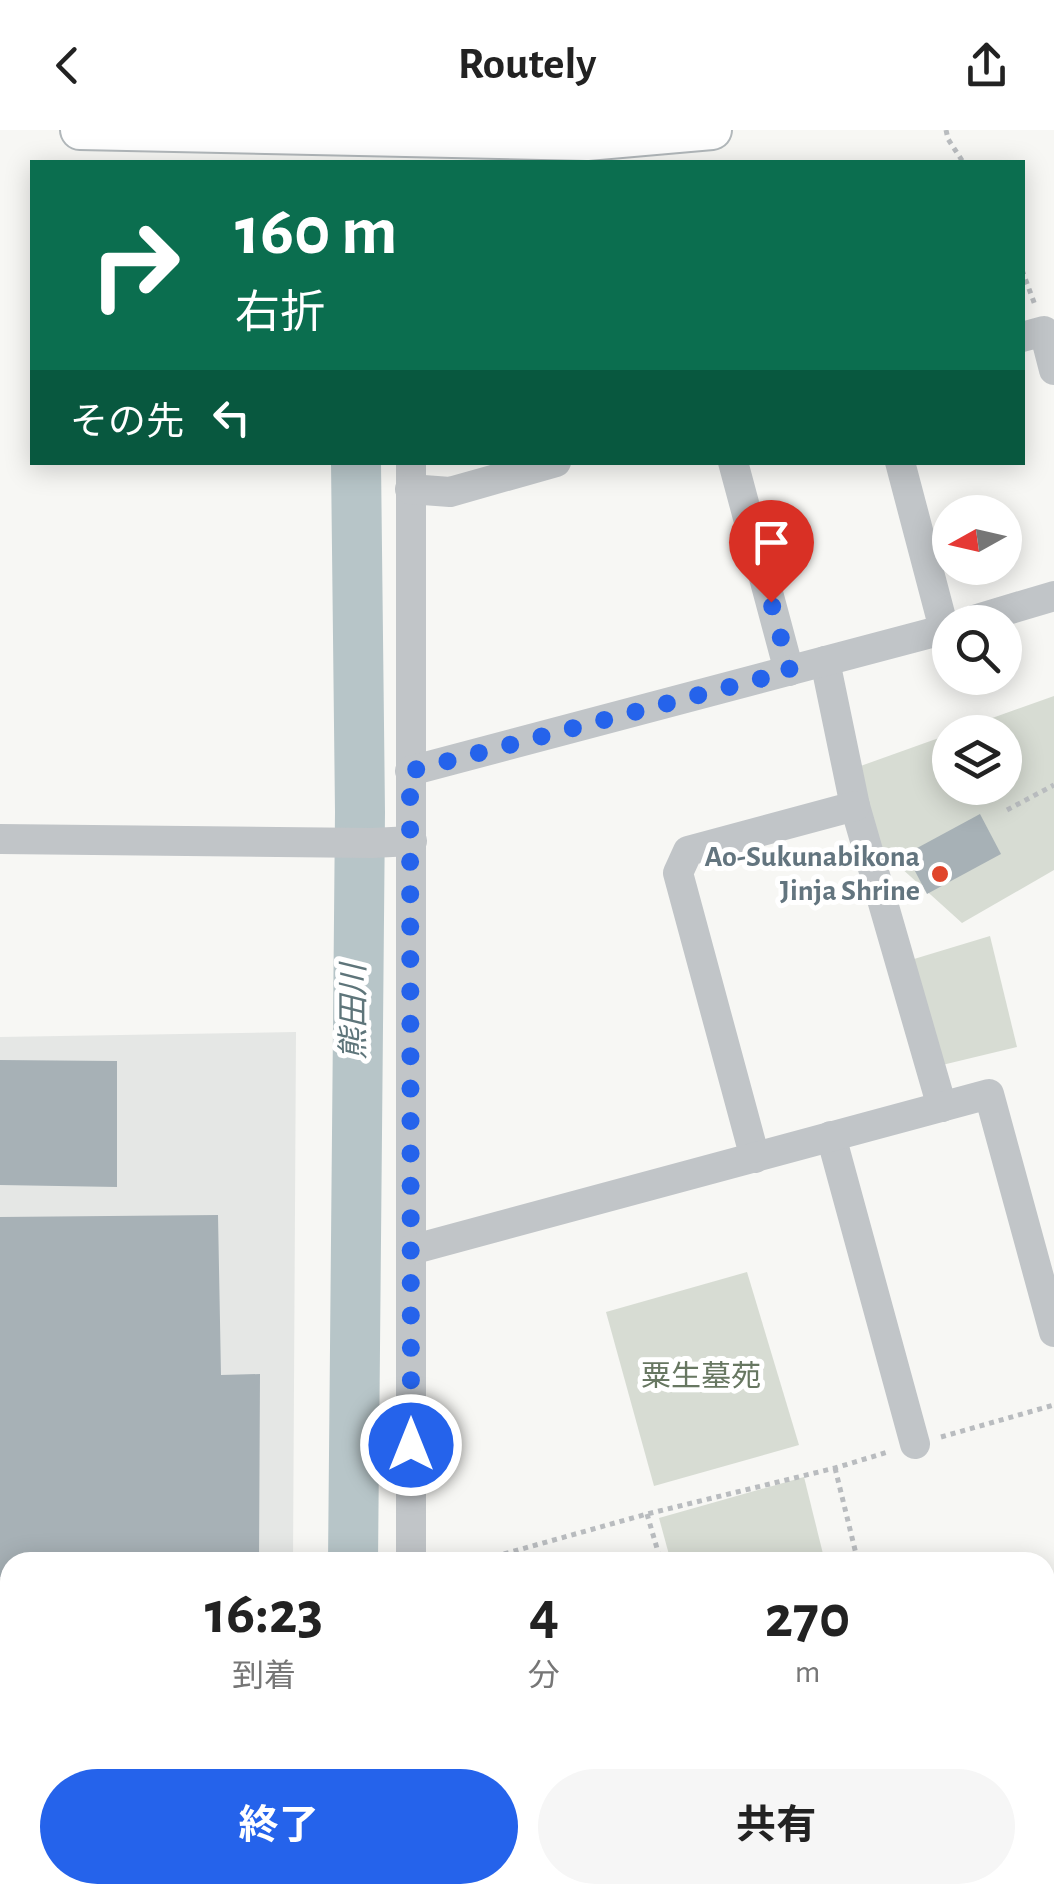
<!DOCTYPE html>
<html lang="ja">
<head>
<meta charset="utf-8">
<style>
	body { margin:0; font-family:"Alegreya Sans","Noto Sans JP",sans-serif; background:#f6f6f6; color:#222; height:100vh; display:flex; flex-direction:column; font-size:38px; white-space:nowrap }
	* { box-sizing:border-box; margin:0 }
	p { font-size:32px; color:#767676 }
	.icon { flex:none; width:55px; height:55px; fill:none; stroke:currentColor; stroke-width:2; stroke-linecap:round; stroke-linejoin:round }
	.map { position:relative; flex:1; overflow:hidden }
	.details { position:absolute; left:0px; top:1422px; width:1055px; height:352px; display:flex; flex-direction:column; background:#fff; border-radius:30px 30px 0 0; box-shadow:0 5px 25px #0003 }
	.details>* { flex:none }
	.banner { position:absolute; left:30px; top:30px; width:995px; height:305px; border-radius:0px; box-shadow:0 5px 25px #0003; background:#0b6e4f; color:#fff; overflow:hidden }
	.needle { width:65px; rotate:262deg }
	.controls { position:absolute; left:932px; top:365px; display:grid; gap:20px }
	.controls a { display:grid; place-items:center; width:90px; height:90px; border-radius:50%; background:#fff; box-shadow:0 5px 25px #0003; font-size:50px }
	.pin { position:absolute; display:grid; place-items:center; width:85px; height:85px; color:#fff; margin:-102px -42px; border-radius:50% 50% 50% 0; rotate:-45deg; box-shadow:0 0 10px #0007 }
	.pin .icon { rotate:45deg }
	.me { position:absolute; width:110px; margin:-55px; rotate:0deg; stroke-linejoin:round; filter:drop-shadow(0 0 8px #0008) }
	.turn { display:flex; align-items:center; gap:35px; height:210px; padding:0 40px; font-size:45px }
	.turn .icon { width:130px; height:130px; stroke-width:2.5 }
	.turn b { display:block; font-size:70px; line-height:85px }
	.then { display:flex; align-items:center; height:95px; padding:0 40px; background:#0003; gap:20px; font-size:38px }
	.eta { display:flex; justify-content:space-evenly; align-items:center; height:170px; text-align:center }
	.eta b { font-size:60px; font-weight:700; line-height:70px }
	.button { display:flex; gap:20px; margin-top:auto; padding:20px 40px }
	.button a { flex:1; height:115px; border-radius:60px; background:#2563eb; color:#fff; font-size:40px; font-weight:700; line-height:115px; text-align:center }
	.button a+a { background:#f6f6f6; color:#222 }
	header { display:flex; justify-content:space-between; align-items:center; height:130px; padding:0 40px; background:#fff; font-size:45px; font-weight:700 }
	.map>svg:first-child { display:block }
	.built { fill:#e5e7e5 }
	.green { fill:#d7dcd3 }
	.lines { fill:none; stroke-linecap:round; stroke-linejoin:round }
	.river { stroke:#b7c5c8; stroke-width:50 }
	.building { fill:#a7b1b6 }
	.major-casing { stroke:#b2b8bb; stroke-width:42 }
	.path { stroke:#b9bcbf; stroke-width:5; stroke-dasharray:5 5; stroke-linecap:butt }
	.minor { stroke:#c1c5c8; stroke-width:30 }
	.major { stroke:#fff; stroke-width:38 }
	.route { stroke:#2563eb; stroke-width:18; stroke-dasharray:0 32.4 }
	.poi-dot { fill:#e0452b; stroke:#fff; stroke-width:4 }
	.labels { text-anchor:middle; dominant-baseline:central; stroke-width:10; stroke-linejoin:round; paint-order:stroke }
	.poi-label { font-size:30px; font-weight:bold; fill:#63757f; stroke:#fff; text-anchor:end }
	.park-label { font-size:30px; fill:#677761; stroke:#fff }
	.water-label { font-size:32px; font-style:italic; fill:#5e757a; stroke:#fff }
</style>
</head>
<body>
<header><svg class="icon" aria-label="back" viewBox="0 0 24 24"><path d="M15 5l-7 7 7 7"/></svg>Routely<svg class="icon" aria-label="share" viewBox="0 0 24 24"><path d="M12 15V3M7 8l5-5 5 5M5 13v7h14v-7"/></svg></header>
<div class="map">
<svg width="1054" height="1774" viewBox="0 0 1054 1774">
	<rect width="100%" height="100%" fill="#f7f7f4"/>
	<g class="built">
		<path d="M 296,902 L 293,1432 L 10,1432 L 10,1508 L 0,1508 L 0,907 Z"/>
		<path d="M 0,1612 L 10,1612 L 10,1765 L 297,1765 L 297,1774 L 0,1774 Z"/>
	</g>
	<g class="green">
		<path d="M 1054,566 L 1054,740 L 962,793 L 869,709 L 855,638 L 950,604 L 950,658 L 1005,658 L 1005,602 L 953,602 Z"/>
		<path d="M 990,806 L 1017,917 L 938,936 L 914,829 Z"/>
		<path d="M 747,1142 L 799,1315 L 654,1356 L 606,1182 Z"/>
		<path d="M 804,1347 L 825,1432 L 671,1432 L 659,1388 Z"/>
	</g>
	<g class="lines">
		<g class="river">
			<path d="M 353,1432 L 360,682 L 356,332"/>
			<path d="M 354,1765 L 354,1774"/>
		</g>
	</g>
	<g class="building">
		<path d="M 980,684 L 1001,724 L 927,764 L 906,724 Z"/>
		<path d="M 0,930 L 117,931 L 117,1057 L 0,1055 Z"/>
		<path d="M 218,1085 L 221,1245 L 260,1244 L 259,1432 L 10,1432 L 10,1447 L 0,1447 L 0,1087 Z"/>
		<rect x="56" y="1765" width="134" height="9"/>
		<rect x="242" y="1765" width="40" height="9"/>
	</g>
	<g class="lines">
		<defs>
			<path id="major" d="M 80,0 L 587,11 L 712,0"/>
		</defs>
		<use href="#major" class="major-casing"/>
		<g class="path">
			<path d="M 946,0 L 948,9 L 963,32"/>
			<path d="M 1022,140 L 1035,175"/>
			<path d="M 1007,680 L 1054,655"/>
			<path d="M 941,1307 L 1054,1275"/>
			<path d="M 835,1338 L 858,1432"/>
			<path d="M 647,1384 L 661,1432"/>
			<path d="M 475,1432 L 647,1384 L 835,1338 L 888,1322"/>
			<path d="M 755,1765 L 757,1774"/>
			<path d="M 938,1765 L 940,1774"/>
		</g>
		<g class="minor">
			<path d="M 1022,207 L 1044,201 L 1054,240"/>
			<path d="M 411,332 L 411,1432"/>
			<path d="M 733,332 L 789,541"/>
			<path d="M 900,332 L 944,499"/>
			<path d="M 410,359 L 450,362 L 556,332"/>
			<path d="M 967,492 L 1054,466"/>
			<path d="M 825,531 L 855,676 L 942,977"/>
			<path d="M 410,641 L 950,498"/>
			<path d="M 0,709 L 372,713 L 412,711"/>
			<path d="M 831,1006 L 915,1314"/>
			<path d="M 755,1028 L 678,743 L 688,721 L 855,676"/>
			<path d="M 411,1120 L 989,964 L 1054,1202"/>
			<path d="M 0,1564 L 10,1564"/>
			<path d="M 414,1765 L 414,1774"/>
		</g>
		<use href="#major" class="major"/>
	</g>
	<g class="lines">
		<path class="route" d="M 411,1315 L 410,641 L 790,541 L 771,472"/>
	</g>
	<circle class="poi-dot" cx="940" cy="744" r="10"/>
	<g class="labels">
		<g class="poi-label">
			<text x="920" y="727">Ao-Sukunabikona<tspan x="920" dy="34">Jinja Shrine</tspan></text>
		</g>
		<g class="park-label">
			<text x="701" y="1247">粟生墓苑</text>
		</g>
		<g class="water-label">
			<text transform="translate(354 882) rotate(-90)">熊田川</text>
		</g>
	</g>
</svg>
<div class="controls">
<a><svg class="needle" viewBox="-14 -14 28 28"><path d="M0-13l5 13h-10z" fill="#e53935"/><path d="M0 13l5-13h-10z" fill="#767676"/></svg></a>
<a><svg class="icon" aria-label="search" viewBox="0 0 24 24"><circle cx="10" cy="10" r="6"/><path d="M15 15l6 6"/></svg></a>
<a><svg class="icon" aria-label="layers" viewBox="0 0 24 24"><path d="M12 4l9 5-9 5-9-5zM3 14l9 5 9-5"/></svg></a>
</div>
<div class="pin" style="left:771px;top:472px;background:#d93025"><svg class="icon" aria-label="arrive" viewBox="0 0 24 24"><path d="M6 21V4h12l-3 4 3 4H6"/></svg></div>
<svg class="me" style="left:411px;top:1315px" viewBox="-20 -20 40 40"><circle r="17" fill="#2563eb" stroke="#fff" stroke-width="3"/><path d="M0-11L8 9 0 5-8 9z" fill="#fff"/></svg>
<div class="banner">
<div class="turn"><svg class="icon" aria-label="right" viewBox="0 0 24 24"><path d="M7 20v-9h11M14 6l5 5-5 5"/></svg><div><b>160 m</b>右折</div></div>
<div class="then">その先<svg class="icon" aria-label="left" viewBox="0 0 24 24"><path d="M17 20v-9H6M10 6l-5 5 5 5"/></svg></div>
</div>
<section class="details">
<div class="eta">
<div><b>16:23</b><p>到着</p></div>
<div><b>4</b><p>分</p></div>
<div><b>270</b><p>m</p></div>
</div>
<div class="button"><a>終了</a><a>共有</a></div>
</section>
</div>
</body>
</html>
